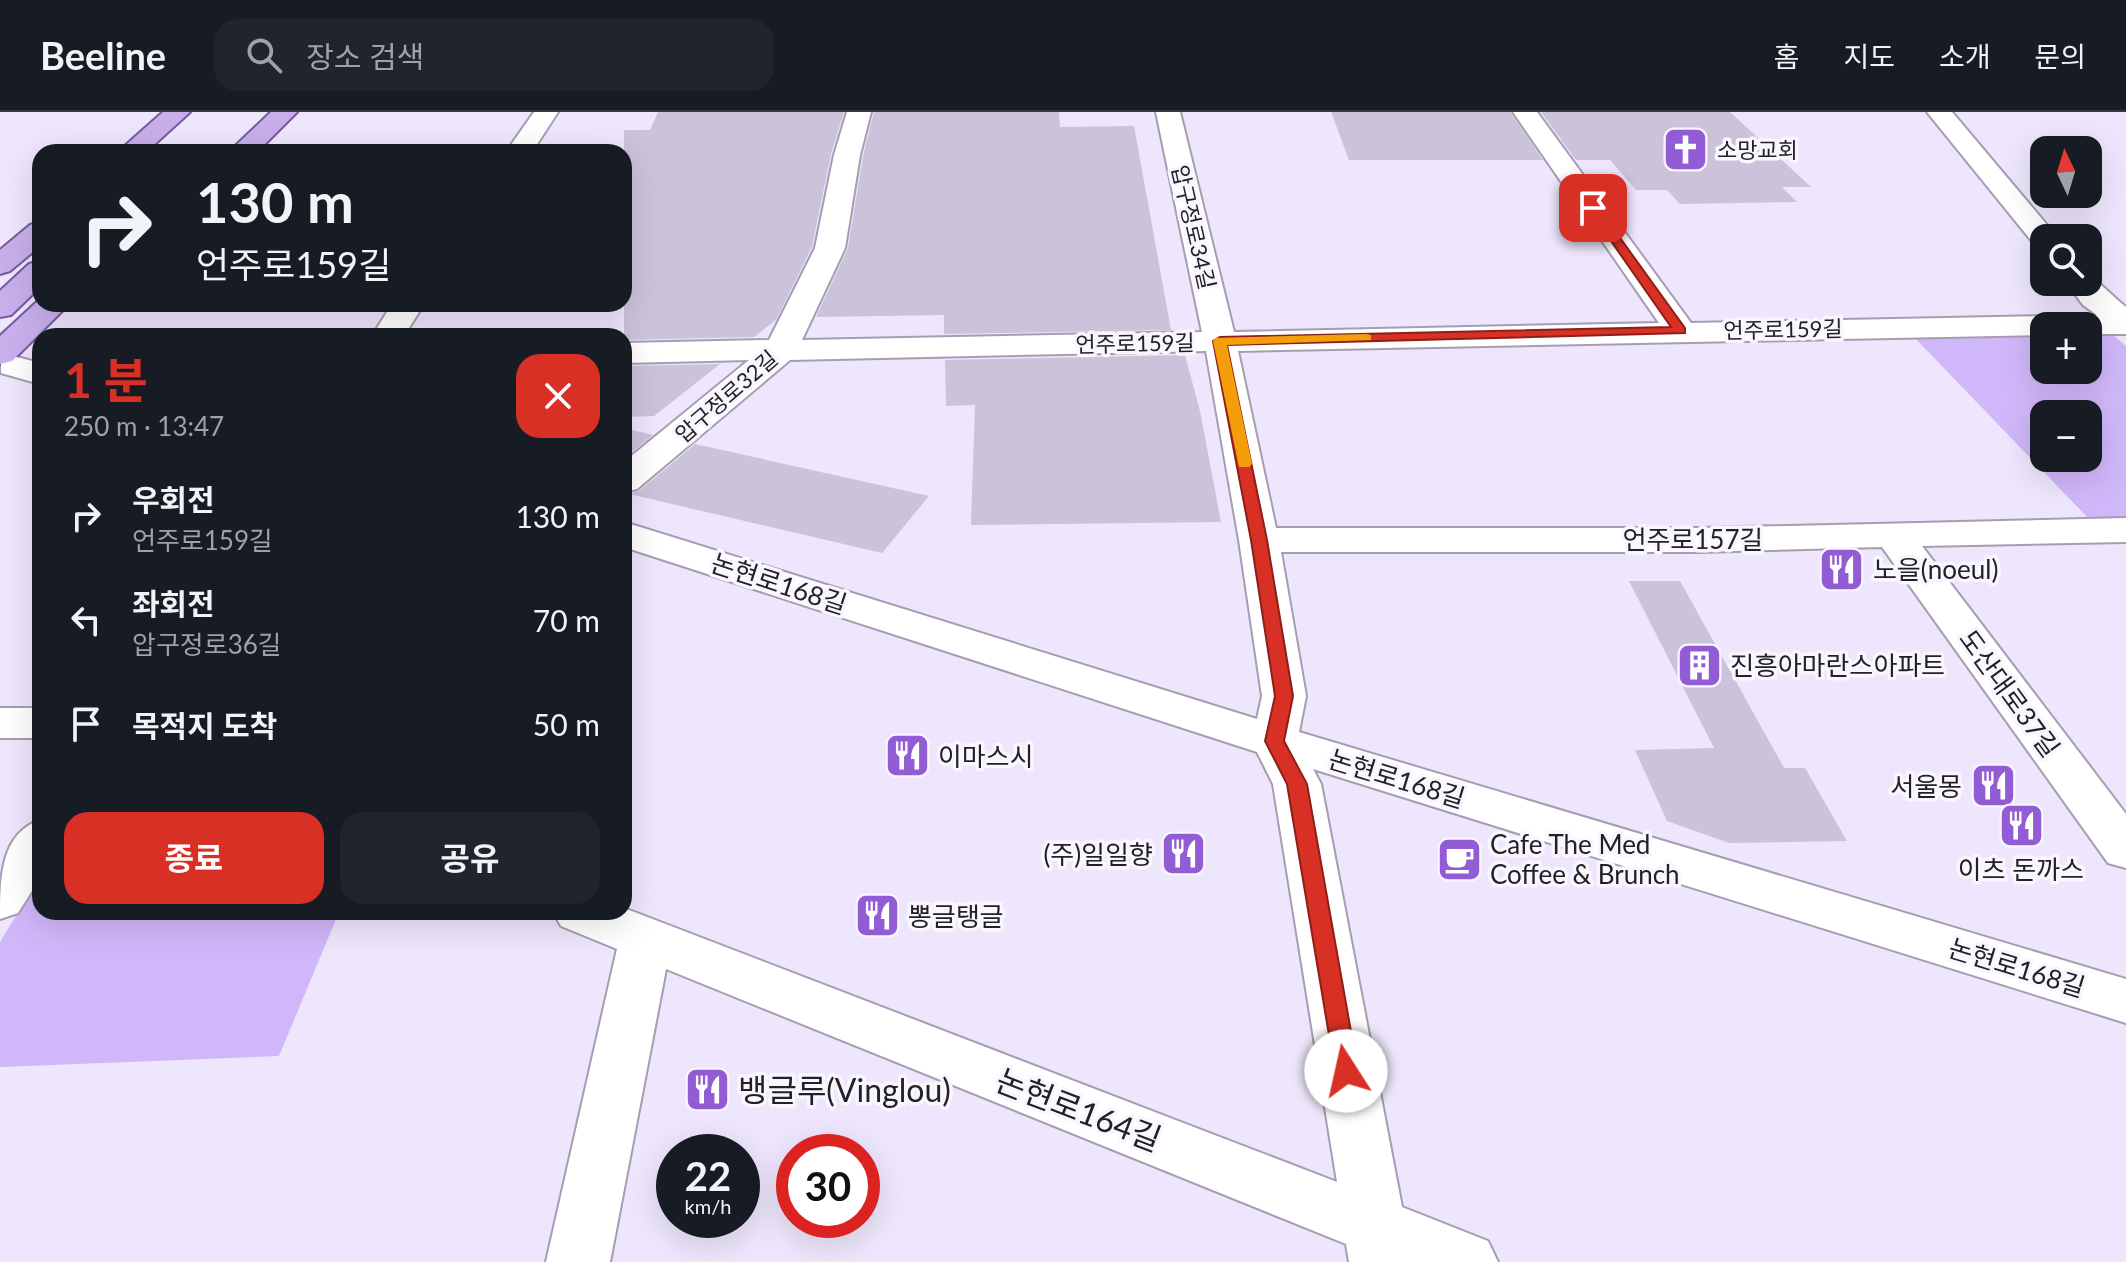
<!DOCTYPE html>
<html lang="ko">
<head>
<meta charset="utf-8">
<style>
	body { margin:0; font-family:Lato,"Noto Sans KR",sans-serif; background:#20242c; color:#f1f3f6; height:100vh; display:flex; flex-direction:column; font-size:30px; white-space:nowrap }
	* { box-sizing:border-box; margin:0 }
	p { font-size:26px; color:#9ea1a6 }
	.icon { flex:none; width:44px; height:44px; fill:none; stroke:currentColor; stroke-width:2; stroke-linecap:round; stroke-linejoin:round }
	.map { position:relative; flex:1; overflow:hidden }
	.drawer { position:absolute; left:32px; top:216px; width:600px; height:592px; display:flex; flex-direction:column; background:#171b24; border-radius:24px; box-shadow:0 8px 32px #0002 }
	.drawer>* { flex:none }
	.hud { position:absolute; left:32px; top:32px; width:600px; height:168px; border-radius:24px; box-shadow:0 8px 32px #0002; background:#171b24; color:#f1f3f6; overflow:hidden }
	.needle { width:52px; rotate:356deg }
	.fabs { position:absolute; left:2030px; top:24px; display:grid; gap:16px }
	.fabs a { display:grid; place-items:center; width:72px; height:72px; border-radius:16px; background:#171b24; box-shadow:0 8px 32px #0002; font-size:40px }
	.speed { position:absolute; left:656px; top:1022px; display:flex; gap:16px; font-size:40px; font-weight:700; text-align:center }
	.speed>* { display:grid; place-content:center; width:104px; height:104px; border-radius:50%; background:#171b24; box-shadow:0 8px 32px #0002; line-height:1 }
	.speed small { font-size:20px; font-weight:400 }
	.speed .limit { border:12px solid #d22; background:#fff; color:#111 }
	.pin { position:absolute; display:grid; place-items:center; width:68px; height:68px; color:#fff; margin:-34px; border-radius:16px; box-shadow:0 4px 12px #0006 }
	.me { position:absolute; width:88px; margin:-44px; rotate:350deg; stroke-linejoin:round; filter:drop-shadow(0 0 6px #0008) }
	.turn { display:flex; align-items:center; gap:28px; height:168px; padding:0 32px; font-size:36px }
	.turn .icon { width:104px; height:104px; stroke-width:2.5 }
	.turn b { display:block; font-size:56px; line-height:68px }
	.round { display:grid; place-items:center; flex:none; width:84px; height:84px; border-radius:24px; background:#20242c }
	.head { display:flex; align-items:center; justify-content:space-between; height:136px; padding:0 32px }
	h1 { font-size:48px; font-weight:700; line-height:60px; color:#d93025 }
	.cta { display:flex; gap:16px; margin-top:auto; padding:16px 32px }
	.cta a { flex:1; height:92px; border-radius:24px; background:#d93025; color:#fff; font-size:32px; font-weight:700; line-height:92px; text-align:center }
	.cta a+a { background:#20242c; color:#f1f3f6 }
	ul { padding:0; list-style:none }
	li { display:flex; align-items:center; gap:24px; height:104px; padding:0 32px }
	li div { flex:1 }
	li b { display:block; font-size:30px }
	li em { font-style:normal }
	header { display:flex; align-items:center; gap:48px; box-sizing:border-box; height:112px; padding:0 40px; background:#171b24; border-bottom:2px solid #363941 }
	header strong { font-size:38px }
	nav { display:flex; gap:44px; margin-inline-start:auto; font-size:28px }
	.search { width:560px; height:72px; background:#20242c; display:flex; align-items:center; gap:20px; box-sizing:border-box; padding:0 28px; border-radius:24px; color:#9ea1a6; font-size:30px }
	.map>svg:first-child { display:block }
	.green { fill:#d0b7f9; fill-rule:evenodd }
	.building { fill:#cbc3d9 }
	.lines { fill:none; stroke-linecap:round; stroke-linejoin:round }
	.street-casing { stroke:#a59eb2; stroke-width:4 }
	.primary-casing { stroke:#765a9e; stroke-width:4 }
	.street { fill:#fff; fill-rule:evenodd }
	.primary { fill:#c8afeb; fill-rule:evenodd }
	.route { fill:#d93025; stroke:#8d1f18; stroke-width:2 }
	.slow { fill:#f59e0b }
	.labels { text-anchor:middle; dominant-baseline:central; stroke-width:7; stroke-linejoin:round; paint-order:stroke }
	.far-poi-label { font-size:22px; fill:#232028; stroke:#f9f6fe; text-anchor:start }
	.far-street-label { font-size:22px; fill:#232028; stroke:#f9f6fe }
	.street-label { font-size:26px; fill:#232028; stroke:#f9f6fe }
	.poi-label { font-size:26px; fill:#232028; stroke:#f9f6fe; text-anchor:start }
	.near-poi-label { font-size:32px; fill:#232028; stroke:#f9f6fe; text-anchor:start }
	.near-street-label { font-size:32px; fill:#232028; stroke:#f9f6fe }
</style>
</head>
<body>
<header>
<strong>Beeline</strong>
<div class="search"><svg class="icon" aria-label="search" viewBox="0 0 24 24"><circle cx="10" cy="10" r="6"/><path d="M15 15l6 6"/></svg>장소 검색</div>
<nav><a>홈</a><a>지도</a><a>소개</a><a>문의</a></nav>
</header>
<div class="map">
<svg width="2126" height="1150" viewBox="0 0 2126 1150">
	<rect width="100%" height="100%" fill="#ede6fc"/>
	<g class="green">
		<path d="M 2088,223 L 2113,223 L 2126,234 L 2126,406 L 2089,407 L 1914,225 L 2044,224 L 2044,258 L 2088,258 ZM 2044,302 L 2088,302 L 2088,346 L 2044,346 Z"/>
		<path d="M 40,765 L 40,800 L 339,800 L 279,944 L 0,955 L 0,830 Z"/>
	</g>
	<g class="building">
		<path d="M 658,0 L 844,0 L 831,42 L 812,135 L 776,208 L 754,225 L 624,228 L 624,18 L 650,18 Z"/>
		<path d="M 874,0 L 1059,0 L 1060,15 L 1134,14 L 1171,218 L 944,222 L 944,203 L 816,205 L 848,136 L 863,44 Z"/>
		<path d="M 1331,0 L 1510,0 L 1543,48 L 1349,48 Z"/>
		<path d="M 1541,0 L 1730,0 L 1811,75 L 1782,75 L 1797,90 L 1680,92 L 1667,78 L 1636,78 L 1610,48 L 1576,48 Z"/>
		<path d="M 1185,243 L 1200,299 L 1221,410 L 971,413 L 975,293 L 946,294 L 945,248 Z"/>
		<path d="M 720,252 L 654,304 L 624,305 L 624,254 Z"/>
		<path d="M 624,316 L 653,323 L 624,346 Z"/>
		<path d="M 695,332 L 929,384 L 882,441 L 629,382 L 639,379 Z"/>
		<path d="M 1629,469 L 1680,469 L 1784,656 L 1805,656 L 1847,729 L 1729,731 L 1667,709 L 1635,638 L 1714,636 Z"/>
	</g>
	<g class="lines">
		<defs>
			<g id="street">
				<path d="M 534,0 L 558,0 L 532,40 L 506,40 Z"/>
				<path d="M 847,0 L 871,0 L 860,43 L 845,136 L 802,228 L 1202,220 L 1156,0 L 1180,0 L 1234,220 L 1659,211 L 1513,0 L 1537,0 L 1691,211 L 2097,203 L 2083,193 L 2066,170 L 2088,170 L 2088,163 C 2101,171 2113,185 2126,195 L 2126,222 L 2088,222 L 2088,214 L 2044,214 L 2044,223 L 1238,239 L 1276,416 L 1699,416 L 2126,406 L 2126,430 L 1922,434 L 2126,702 L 2126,756 L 2108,751 L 1882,435 L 1699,440 L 1281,440 L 1306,584 L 1299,620 L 2126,867 L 2126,911 L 1313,657 L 1321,672 L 1402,1095 L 1488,1129 L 1498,1150 L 1349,1150 L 1346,1132 L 666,857 L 610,1150 L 546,1150 L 617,837 L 561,814 L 553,800 L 624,800 L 624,796 L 1337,1070 L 1273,672 L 1257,640 L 624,435 L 624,410 L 1257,607 L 1262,584 L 1239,428 L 1206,239 L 790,248 L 637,377 L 624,380 L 624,350 L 749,248 L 624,251 L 624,231 L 769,228 L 815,136 L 834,43 Z"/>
				<path d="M 1927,0 L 1952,0 L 2058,126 L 2044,126 L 2044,135 L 2034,132 Z"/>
				<path d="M 392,192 L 424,192 L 404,224 L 372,224 Z"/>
				<path d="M 13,244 L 40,251 L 40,272 L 1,261 L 1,247 Z"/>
				<rect x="0" y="596" width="40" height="30"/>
				<path d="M 40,708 L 40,766 L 18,801 L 0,807 C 0,767 0,722 40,708 Z"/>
			</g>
			<g id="primary">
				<path d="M 163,0 L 190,0 L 146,40 L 118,40 Z"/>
				<path d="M 271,0 L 297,0 L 257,40 L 229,40 Z"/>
				<path d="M 40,110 L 40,134 L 10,159 L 0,162 L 0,138 L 30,113 Z"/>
				<path d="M 40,149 L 40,175 L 11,203 L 0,205 L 0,179 L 29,152 Z"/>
				<path d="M 40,187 L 40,192 L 69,192 L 12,249 L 0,252 L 0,224 Z"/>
			</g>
		</defs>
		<use href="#street" class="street-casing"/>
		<use href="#primary" class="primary-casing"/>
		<use href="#street" class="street"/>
		<use href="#primary" class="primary"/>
	</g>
	<path class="route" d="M 1593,93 L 1597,94 L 1685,216 L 1685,221 L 1227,233 L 1267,428 L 1293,584 L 1284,629 L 1307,672 L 1358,959 L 1355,966 L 1346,969 L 1338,966 L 1335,959 L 1287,672 L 1265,629 L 1275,584 L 1251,428 L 1213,229 L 1220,225 L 1671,215 L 1588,96 Z"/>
	<path class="slow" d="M 1366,222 L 1371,223 L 1371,228 L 1227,233 L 1252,352 L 1249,355 L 1239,355 L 1213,229 L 1215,226 Z"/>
	<defs>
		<symbol id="church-square" viewBox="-11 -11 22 22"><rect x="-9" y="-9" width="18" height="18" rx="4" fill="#915cd4" stroke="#f9f6fe"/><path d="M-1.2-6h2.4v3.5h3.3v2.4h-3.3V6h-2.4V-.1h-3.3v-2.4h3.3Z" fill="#fff"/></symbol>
		<symbol id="restaurant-square" viewBox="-11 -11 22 22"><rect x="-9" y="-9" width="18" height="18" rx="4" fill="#915cd4" stroke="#f9f6fe"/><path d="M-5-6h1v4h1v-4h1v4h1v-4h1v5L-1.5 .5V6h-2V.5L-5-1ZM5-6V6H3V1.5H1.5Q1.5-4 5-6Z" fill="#fff"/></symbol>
		<symbol id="building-square" viewBox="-11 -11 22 22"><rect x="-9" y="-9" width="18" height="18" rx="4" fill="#915cd4" stroke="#f9f6fe"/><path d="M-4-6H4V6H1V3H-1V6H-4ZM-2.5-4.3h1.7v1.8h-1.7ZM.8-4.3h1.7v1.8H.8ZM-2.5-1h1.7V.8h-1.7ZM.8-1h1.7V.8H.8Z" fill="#fff"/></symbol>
		<symbol id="cafe-square" viewBox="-11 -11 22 22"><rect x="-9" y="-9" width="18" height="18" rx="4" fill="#915cd4" stroke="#f9f6fe"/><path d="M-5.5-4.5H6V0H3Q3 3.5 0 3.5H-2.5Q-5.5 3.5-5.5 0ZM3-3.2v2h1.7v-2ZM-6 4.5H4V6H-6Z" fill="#fff"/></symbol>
	</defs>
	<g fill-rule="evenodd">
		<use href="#church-square" x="1660" y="12" width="51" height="51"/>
		<use href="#restaurant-square" x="1816" y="432" width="51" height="51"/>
		<use href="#building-square" x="1674" y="528" width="51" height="51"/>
		<use href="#restaurant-square" x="882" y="618" width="51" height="51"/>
		<use href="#restaurant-square" x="1968" y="648" width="51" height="51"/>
		<use href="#restaurant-square" x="1996" y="688" width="51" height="51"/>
		<use href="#restaurant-square" x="1158" y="716" width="51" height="51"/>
		<use href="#cafe-square" x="1434" y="722" width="51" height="51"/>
		<use href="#restaurant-square" x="852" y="778" width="51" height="51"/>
		<use href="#restaurant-square" x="682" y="952" width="51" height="51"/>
	</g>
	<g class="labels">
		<g class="far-poi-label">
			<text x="1717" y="37">소망교회</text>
		</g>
		<g class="far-street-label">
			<text transform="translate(1194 115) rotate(77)">압구정로34길</text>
			<text transform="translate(1783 217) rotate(-1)">언주로159길</text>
			<text transform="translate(1135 231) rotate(-1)">언주로159길</text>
			<text transform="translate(726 284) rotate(-41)">압구정로32길</text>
		</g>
		<g class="street-label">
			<text x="1693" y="427">언주로157길</text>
			<text transform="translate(779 471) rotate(18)">논현로168길</text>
			<text transform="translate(2010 581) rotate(54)">도산대로37길</text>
			<text transform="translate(1397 666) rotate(17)">논현로168길</text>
			<text transform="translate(2017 855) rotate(17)">논현로168길</text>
		</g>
		<g class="poi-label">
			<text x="1873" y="457">노을(noeul)</text>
			<text x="1730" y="553">진흥아마란스아파트</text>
			<text x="938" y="644">이마스시</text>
			<text x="1962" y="674" text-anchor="end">서울몽</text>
			<text x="1490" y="732">Cafe The Med<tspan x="1490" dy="30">Coffee &amp; Brunch</tspan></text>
			<text x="1153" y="742" text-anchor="end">(주)일일향</text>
			<text x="2021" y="757" text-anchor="middle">이츠 돈까스</text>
			<text x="908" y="804">뽕글탱글</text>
		</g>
		<g class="near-poi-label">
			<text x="738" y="977">뱅글루(Vinglou)</text>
		</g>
		<g class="near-street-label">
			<text transform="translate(1079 997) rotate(21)">논현로164길</text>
		</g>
	</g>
</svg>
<div class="fabs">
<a><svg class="needle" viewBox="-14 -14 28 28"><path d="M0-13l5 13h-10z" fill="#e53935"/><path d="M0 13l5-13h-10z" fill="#9ea1a6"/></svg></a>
<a><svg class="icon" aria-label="search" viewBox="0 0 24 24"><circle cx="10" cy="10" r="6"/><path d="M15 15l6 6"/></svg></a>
<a>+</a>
<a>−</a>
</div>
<div class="speed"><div>22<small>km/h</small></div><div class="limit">30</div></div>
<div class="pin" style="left:1593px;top:96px;background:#d93025"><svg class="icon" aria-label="arrive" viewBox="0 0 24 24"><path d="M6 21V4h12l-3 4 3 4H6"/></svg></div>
<svg class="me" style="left:1346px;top:959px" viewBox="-20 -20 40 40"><circle r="19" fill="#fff"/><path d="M0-13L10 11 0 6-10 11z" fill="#d93025"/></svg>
<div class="hud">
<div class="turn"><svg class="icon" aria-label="right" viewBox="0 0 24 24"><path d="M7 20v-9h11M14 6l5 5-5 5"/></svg><div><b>130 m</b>언주로159길</div></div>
</div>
<section class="drawer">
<div class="head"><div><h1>1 분</h1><p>250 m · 13:47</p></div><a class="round" style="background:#d93025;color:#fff"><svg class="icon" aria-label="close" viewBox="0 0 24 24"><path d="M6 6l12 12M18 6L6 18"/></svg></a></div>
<ul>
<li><svg class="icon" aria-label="right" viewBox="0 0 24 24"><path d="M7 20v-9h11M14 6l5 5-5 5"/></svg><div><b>우회전</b><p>언주로159길</p></div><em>130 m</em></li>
<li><svg class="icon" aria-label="left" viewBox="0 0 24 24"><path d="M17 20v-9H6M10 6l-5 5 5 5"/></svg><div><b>좌회전</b><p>압구정로36길</p></div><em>70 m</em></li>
<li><svg class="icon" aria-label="arrive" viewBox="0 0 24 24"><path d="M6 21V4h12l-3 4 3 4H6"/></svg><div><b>목적지 도착</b></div><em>50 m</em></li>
</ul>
<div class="cta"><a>종료</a><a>공유</a></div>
</section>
</div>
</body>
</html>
